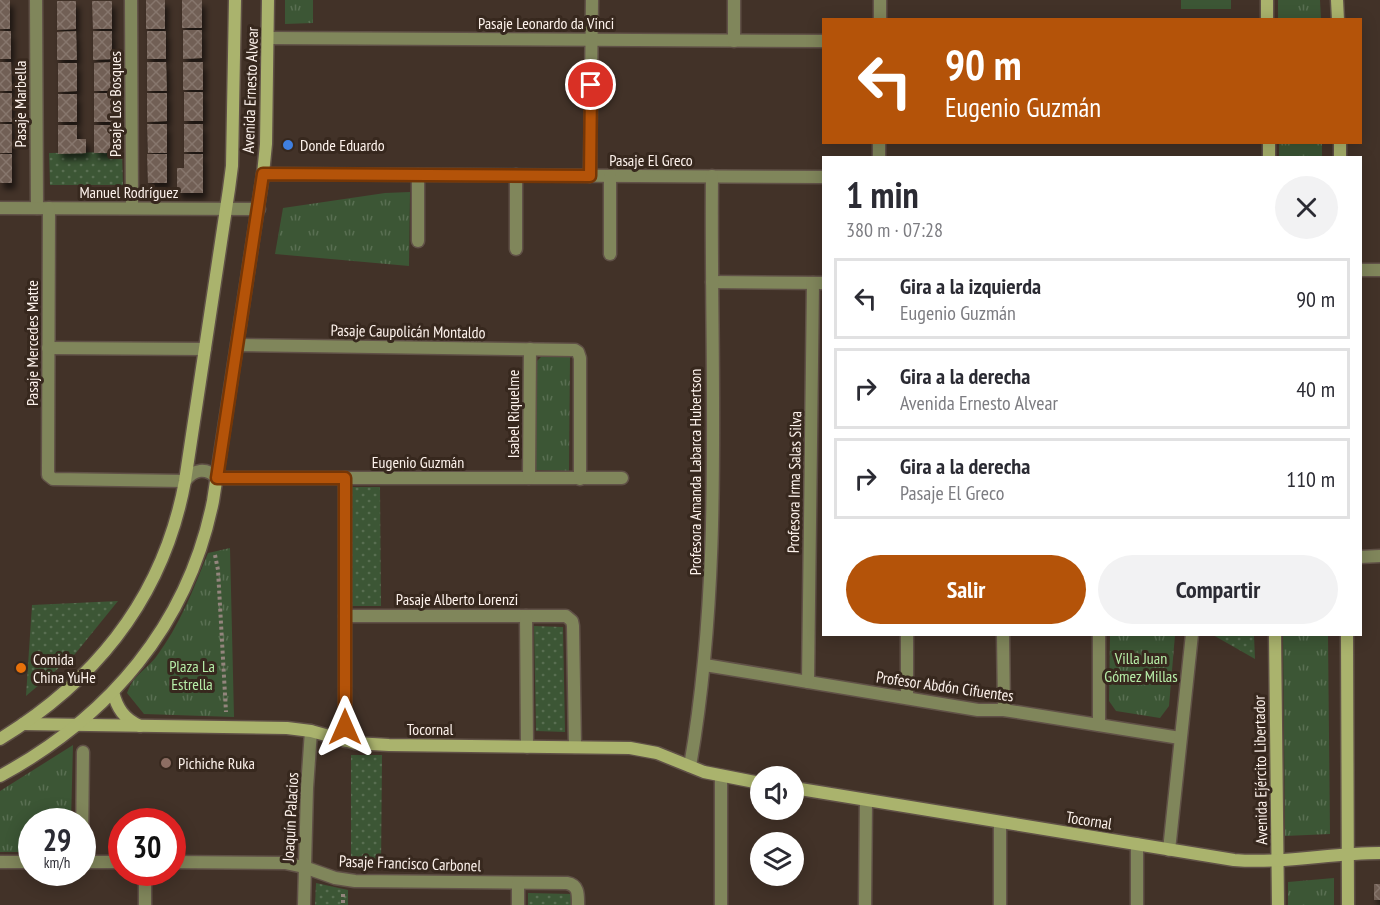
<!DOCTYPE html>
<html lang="es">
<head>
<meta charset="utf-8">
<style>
	body { margin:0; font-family:"PT Sans Narrow",sans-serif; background:#f2f2f3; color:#2b2b33; height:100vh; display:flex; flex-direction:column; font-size:22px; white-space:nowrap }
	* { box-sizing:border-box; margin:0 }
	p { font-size:20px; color:#7c7c81 }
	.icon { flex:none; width:33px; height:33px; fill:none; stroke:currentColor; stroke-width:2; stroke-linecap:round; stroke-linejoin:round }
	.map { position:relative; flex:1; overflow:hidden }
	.side { position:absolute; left:822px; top:156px; width:540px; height:480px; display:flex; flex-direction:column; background:#fff; border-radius:0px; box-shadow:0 3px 15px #0003 }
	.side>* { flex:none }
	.banner { position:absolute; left:822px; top:18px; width:540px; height:126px; border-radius:0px; box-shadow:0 3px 15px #0003; background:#b45309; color:#fff; overflow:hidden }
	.controls { position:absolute; left:750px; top:766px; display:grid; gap:12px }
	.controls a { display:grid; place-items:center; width:54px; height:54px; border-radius:50%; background:#fff; box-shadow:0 3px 15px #0003; font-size:30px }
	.speed { position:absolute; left:18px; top:808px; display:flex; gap:12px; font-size:30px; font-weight:700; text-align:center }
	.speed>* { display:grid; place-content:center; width:78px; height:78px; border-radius:50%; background:#fff; box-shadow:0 3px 15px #0003; line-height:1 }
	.speed small { font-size:15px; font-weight:400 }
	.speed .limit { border:9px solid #d22; background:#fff; color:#111 }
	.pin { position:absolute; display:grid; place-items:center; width:51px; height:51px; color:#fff; margin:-26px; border:3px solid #fff; border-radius:50%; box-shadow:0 2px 6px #0007 }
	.me { position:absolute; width:66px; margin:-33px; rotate:0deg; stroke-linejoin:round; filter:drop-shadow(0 0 4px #0008) }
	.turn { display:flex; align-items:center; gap:21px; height:126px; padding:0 24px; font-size:27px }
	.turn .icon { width:78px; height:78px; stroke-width:2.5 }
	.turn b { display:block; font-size:42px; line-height:51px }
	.round { display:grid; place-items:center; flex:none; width:63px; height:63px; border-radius:32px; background:#f2f2f3 }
	.head { display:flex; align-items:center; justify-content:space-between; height:102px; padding:0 24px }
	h1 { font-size:36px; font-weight:600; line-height:45px }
	.primary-button { display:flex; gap:12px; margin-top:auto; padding:12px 24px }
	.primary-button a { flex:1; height:69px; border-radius:36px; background:#b45309; color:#fff; font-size:24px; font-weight:600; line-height:69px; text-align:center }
	.primary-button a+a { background:#f2f2f3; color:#2b2b33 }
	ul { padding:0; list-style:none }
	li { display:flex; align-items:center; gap:18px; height:81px; margin:0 12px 9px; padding:0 12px; border:3px solid #e1e1e2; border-radius:0px }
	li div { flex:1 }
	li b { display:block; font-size:22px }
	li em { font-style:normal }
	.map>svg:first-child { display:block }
	.grass { fill:url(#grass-dots) }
	.park { fill:url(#park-tufts) }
	.pitch { fill:#3c5635 }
	.building { fill:url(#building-cross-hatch); filter:url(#shadow) }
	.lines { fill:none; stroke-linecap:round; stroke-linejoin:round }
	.street-casing { stroke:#605147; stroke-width:15 }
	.secondary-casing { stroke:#605147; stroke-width:15 }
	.path { stroke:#93857d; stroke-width:4; stroke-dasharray:3 3; stroke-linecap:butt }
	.street { stroke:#80865b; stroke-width:12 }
	.secondary { stroke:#aab36d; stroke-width:12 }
	.route-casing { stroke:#753606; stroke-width:15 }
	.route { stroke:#b45309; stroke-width:10 }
	.shop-dot { fill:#3f7fe0; stroke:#37281e; stroke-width:2 }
	.food-dot { fill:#e8710a; stroke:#37281e; stroke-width:2 }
	.education-dot { fill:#8d6e63; stroke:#37281e; stroke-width:2 }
	.labels { text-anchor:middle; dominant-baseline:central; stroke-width:6; stroke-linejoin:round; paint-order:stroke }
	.street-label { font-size:16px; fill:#fdf2ec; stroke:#37281e }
	.poi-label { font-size:16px; fill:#fdf2ec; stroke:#37281e; text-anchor:start }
	.park-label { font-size:16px; fill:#b7eea8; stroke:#37281e }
</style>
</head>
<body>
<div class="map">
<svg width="1380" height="905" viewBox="0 0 1380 905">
	<defs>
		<pattern id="grass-dots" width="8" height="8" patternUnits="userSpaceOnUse" patternTransform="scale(1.5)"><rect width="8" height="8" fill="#3c5635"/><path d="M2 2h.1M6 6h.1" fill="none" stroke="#596f52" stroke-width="1.8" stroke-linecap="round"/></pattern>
		<pattern id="park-tufts" width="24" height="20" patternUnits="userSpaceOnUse" patternTransform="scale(1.5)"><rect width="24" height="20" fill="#3c5635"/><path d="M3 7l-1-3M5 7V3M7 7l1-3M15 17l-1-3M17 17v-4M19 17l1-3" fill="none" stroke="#596f52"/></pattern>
		<pattern id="building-cross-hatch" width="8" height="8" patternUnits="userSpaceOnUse" patternTransform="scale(1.5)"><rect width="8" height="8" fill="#715f54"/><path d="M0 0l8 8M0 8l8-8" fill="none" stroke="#86766d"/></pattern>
		<filter id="shadow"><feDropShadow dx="3.5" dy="6" stdDeviation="3" flood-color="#0009"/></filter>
	</defs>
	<rect width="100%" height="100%" fill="#423228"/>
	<g class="grass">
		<path d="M 122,152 L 123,185 L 50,185 L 49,153 Z"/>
		<path d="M 351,487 L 380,487 L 381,606 L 352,606 Z"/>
		<path d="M 118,601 L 75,654 L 26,696 L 32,605 Z"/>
		<path d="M 534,626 L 563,627 L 565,732 L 536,731 Z"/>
		<path d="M 1213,635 L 1254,635 L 1255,659 Z"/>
		<path d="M 351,755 L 382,755 L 381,868 L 351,867 Z"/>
		<path d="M 316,883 L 348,890 L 348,905 L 315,905 Z"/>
		<path d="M 528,893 L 572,894 L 572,905 L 528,905 Z"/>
	</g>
	<g class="park">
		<path d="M 285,0 L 313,0 L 313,23 L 285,24 Z"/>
		<path d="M 1278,0 L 1320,0 L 1321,19 L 1278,19 Z"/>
		<rect x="1279" y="143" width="43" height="14"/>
		<path d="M 410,192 L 409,266 L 275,254 L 283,208 L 385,193 Z"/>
		<path d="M 542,356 L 570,357 L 569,471 L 535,470 L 536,362 Z"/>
		<path d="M 230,548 L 234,717 L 144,714 L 127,693 C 135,673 144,672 156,657 C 180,625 193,590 208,553 Z"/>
		<path d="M 1110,635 L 1175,635 L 1169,706 L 1160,718 L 1116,711 L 1109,701 Z"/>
		<path d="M 1283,635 L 1328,635 L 1330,834 L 1285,836 Z"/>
		<path d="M 73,745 L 71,822 L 32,822 L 31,852 L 0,852 L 0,791 Z"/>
		<path d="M 1334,878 L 1334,905 L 1288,905 L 1288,882 Z"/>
	</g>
	<rect class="pitch" x="1181" y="0" width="50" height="9"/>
	<g class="building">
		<rect x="0" y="0" width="10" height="29"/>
		<rect x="146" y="0" width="19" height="29"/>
		<rect x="182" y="0" width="20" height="28"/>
		<path d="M 57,1 L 76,1 L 76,29 L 57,30 Z"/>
		<path d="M 92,1 L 112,1 L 112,29 L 93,29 Z"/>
		<path d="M 183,30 L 202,30 L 202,58 L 183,59 Z"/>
		<rect x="0" y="31" width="11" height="28"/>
		<path d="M 76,31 L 77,60 L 57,60 L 57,32 Z"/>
		<path d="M 93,31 L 112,31 L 112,59 L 93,60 Z"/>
		<rect x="147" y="31" width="19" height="28"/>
		<path d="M 0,62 L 11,62 L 12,91 L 0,91 Z"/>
		<path d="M 113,62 L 113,91 L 94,91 L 94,63 Z"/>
		<path d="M 147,62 L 166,62 L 167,91 L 147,91 Z"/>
		<rect x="183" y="62" width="20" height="28"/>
		<path d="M 58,63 L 77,63 L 77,91 L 58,92 Z"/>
		<rect x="184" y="92" width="19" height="29"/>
		<rect x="0" y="93" width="12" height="29"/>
		<rect x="94" y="93" width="19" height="29"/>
		<path d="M 147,93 L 167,93 L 167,121 L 147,122 Z"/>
		<rect x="58" y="94" width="19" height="28"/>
		<rect x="0" y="124" width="12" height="29"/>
		<path d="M 147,124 L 167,124 L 167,153 L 148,153 Z"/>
		<rect x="184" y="124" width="19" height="28"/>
		<path d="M 58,125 L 77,125 L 77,139 L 86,139 L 86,153 L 58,154 Z"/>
		<rect x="94" y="125" width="19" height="28"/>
		<rect x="0" y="154" width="12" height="29"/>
		<path d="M 147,154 L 167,154 L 167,183 L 148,183 Z"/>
		<path d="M 184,154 L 203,154 L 203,193 L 177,193 L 177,168 L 184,168 Z"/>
		<rect x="1374" y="884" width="6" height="16"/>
	</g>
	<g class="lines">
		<defs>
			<g id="street">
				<path d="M 36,0 L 37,208"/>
				<path d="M 131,0 L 132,208"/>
				<path d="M 880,20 L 880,0"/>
				<path d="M 268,38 L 824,41"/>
				<path d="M 734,41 L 734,0"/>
				<path d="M 879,158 L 879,142"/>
				<path d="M 263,174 L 824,177"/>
				<path d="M 418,175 L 418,241"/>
				<path d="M 516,175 L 516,249"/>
				<path d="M 590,176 L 592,0"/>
				<path d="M 0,208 L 259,209"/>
				<path d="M 49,208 L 48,471 L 48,475 L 53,479 L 185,481 C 194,469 206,467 217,478 L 622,478"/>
				<path d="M 610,254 L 610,176"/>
				<path d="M 1360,270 L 1380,270"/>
				<path d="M 712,282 L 824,283"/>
				<path d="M 238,345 L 575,350 L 578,352 L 580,358 L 580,479"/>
				<path d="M 48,348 L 205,349"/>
				<path d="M 529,478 L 530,349"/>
				<path d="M 1360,557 L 1380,556"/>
				<path d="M 345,616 L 566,616 L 572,621 L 573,626 L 575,747"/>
				<path d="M 526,616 L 527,747"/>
				<path d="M 1003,634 L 1004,710"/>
				<path d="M 1099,634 L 1099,725"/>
				<path d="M 705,665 L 978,710 L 1004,710 L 1180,738"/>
				<path d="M 808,682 L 813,283"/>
				<path d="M 907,698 L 907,634"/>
				<path d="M 345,741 L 345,478"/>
				<path d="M 690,766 C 724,572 710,373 712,176"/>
				<path d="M 82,847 L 83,752"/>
				<path d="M 1169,850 L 1192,634"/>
				<path d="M 0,862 L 32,862"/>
				<path d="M 82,862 L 122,862"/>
				<path d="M 172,862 L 285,863 L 304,867 L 335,878 L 355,881 L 567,883 C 579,885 578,895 578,905"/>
				<path d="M 145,905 L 145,873"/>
				<path d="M 304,905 L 307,788 L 311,731"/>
				<path d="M 518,905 L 518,883"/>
				<path d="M 721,905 L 721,776"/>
				<path d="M 865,905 L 866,800"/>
				<path d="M 1000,905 L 1000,822"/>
				<path d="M 1137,905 L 1137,844"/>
			</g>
			<g id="secondary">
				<path d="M 1267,0 L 1267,20"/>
				<path d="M 1337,0 L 1338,20"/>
				<path d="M 1269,142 L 1269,158"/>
				<path d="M 1340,142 L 1340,158"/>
				<path d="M 1275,634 L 1278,905"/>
				<path d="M 1347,634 L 1348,905"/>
				<path d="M 113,692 C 117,708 124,719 140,726"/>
				<path d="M 23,724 L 287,728 L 311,731 L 355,743 L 389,745 L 630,748 L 657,753 L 704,772 L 760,783"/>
				<path d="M 0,739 C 98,679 164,595 185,481 L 229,189 L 232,166 L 235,0"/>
				<path d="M 0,776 C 109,717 188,625 213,501 L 263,174 L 266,144 L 268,0"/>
				<path d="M 794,788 L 1234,860 C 1282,864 1331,853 1380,853"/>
			</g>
		</defs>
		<use href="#street" class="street-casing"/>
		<use href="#secondary" class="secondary-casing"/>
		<g class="path">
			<path d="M 215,555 L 218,570 L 226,712"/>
			<path d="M 343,894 L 343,905"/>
		</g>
		<use href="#street" class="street"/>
		<use href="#secondary" class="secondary"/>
	</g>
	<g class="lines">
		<defs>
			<path id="route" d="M 345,727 L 345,478 L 217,478 L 263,174 L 590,176 L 591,85"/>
		</defs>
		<use href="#route" class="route-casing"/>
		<use href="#route" class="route"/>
	</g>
	<circle class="shop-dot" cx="288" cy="145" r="6"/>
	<circle class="food-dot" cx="21" cy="668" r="6"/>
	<circle class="education-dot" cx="166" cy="763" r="6"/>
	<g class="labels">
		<g class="street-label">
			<text x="546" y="23">Pasaje Leonardo da Vinci</text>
			<text transform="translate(250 90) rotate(-88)">Avenida Ernesto Alvear</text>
			<text transform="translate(20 104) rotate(-90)">Pasaje Marbella</text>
			<text transform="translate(115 104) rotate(-90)">Pasaje Los Bosques</text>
			<text x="651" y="160">Pasaje El Greco</text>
			<text x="129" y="192">Manuel Rodríguez</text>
			<text transform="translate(408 331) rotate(1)">Pasaje Caupolicán Montaldo</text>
			<text transform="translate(32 343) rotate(-90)">Pasaje Mercedes Matte</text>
			<text transform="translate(513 414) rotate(-90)">Isabel Riquelme</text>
			<text x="418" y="462">Eugenio Guzmán</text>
			<text transform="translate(695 472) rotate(-90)">Profesora Amanda Labarca Hubertson</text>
			<text transform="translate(794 482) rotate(-89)">Profesora Irma Salas Silva</text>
			<text x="457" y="599">Pasaje Alberto Lorenzi</text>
			<text transform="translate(945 686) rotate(8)">Profesor Abdón Cifuentes</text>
			<text x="430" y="729">Tocornal</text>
			<text transform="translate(1260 770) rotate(-91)">Avenida Ejército Libertador</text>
			<text transform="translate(290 817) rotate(-87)">Joaquín Palacios</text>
			<text transform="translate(1089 820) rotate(9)">Tocornal</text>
			<text transform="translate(410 863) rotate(2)">Pasaje Francisco Carbonel</text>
		</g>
		<g class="poi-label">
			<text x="300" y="145">Donde Eduardo</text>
			<text x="33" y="659">Comida<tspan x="33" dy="18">China YuHe</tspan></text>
			<text x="178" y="763">Pichiche Ruka</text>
		</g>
		<g class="park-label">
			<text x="1141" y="658">Villa Juan<tspan x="1141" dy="18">Gómez Millas</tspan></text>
			<text x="192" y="666">Plaza La<tspan x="192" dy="18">Estrella</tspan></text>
		</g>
	</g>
</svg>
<div class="controls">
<a><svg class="icon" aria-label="sound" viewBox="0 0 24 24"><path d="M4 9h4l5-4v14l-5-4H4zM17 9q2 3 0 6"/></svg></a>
<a><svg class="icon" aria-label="layers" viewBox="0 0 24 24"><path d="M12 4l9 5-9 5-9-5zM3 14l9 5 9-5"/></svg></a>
</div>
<div class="speed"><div>29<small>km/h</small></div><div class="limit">30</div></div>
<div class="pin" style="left:591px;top:85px;background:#d93025"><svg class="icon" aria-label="arrive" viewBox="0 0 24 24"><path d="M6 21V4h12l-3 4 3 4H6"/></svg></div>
<svg class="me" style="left:345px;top:727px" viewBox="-20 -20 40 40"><path d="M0-17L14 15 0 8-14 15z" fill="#b45309" stroke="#fff" stroke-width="4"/></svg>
<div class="banner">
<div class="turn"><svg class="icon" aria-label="left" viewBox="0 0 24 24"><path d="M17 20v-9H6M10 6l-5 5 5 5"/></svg><div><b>90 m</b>Eugenio Guzmán</div></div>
</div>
<section class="side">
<div class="head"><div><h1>1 min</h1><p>380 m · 07:28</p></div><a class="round"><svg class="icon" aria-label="close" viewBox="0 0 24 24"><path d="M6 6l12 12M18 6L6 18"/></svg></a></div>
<ul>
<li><svg class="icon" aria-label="left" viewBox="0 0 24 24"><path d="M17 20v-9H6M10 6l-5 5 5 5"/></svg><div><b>Gira a la izquierda</b><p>Eugenio Guzmán</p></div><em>90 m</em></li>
<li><svg class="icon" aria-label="right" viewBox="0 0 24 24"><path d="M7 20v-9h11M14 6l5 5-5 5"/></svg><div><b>Gira a la derecha</b><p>Avenida Ernesto Alvear</p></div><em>40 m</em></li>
<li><svg class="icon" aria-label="right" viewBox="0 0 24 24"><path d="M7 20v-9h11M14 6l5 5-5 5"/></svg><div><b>Gira a la derecha</b><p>Pasaje El Greco</p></div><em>110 m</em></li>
</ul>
<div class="primary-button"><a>Salir</a><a>Compartir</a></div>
</section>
</div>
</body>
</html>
